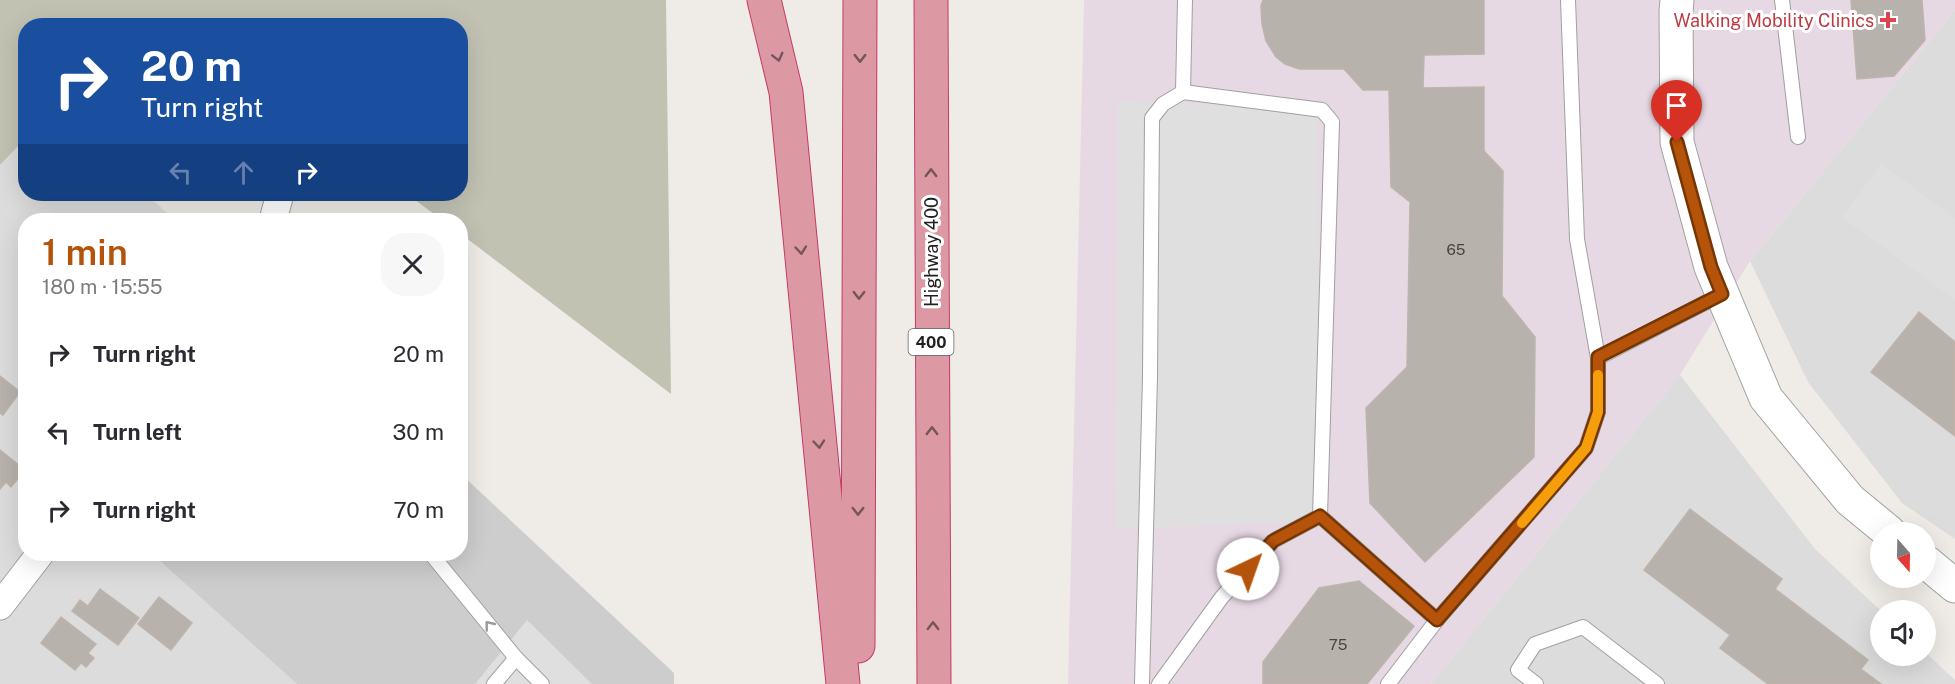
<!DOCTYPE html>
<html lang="en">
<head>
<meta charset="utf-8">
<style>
	body { margin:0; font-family:"Public Sans",sans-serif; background:#f7f7f7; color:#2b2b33; height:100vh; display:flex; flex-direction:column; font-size:22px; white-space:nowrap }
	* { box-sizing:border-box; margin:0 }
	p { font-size:20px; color:#7c7c81 }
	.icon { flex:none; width:33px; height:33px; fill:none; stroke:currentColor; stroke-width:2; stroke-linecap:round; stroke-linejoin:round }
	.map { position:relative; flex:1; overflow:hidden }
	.sheet { position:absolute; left:18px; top:213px; width:450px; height:348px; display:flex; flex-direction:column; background:#fff; border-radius:24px; box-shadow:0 6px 24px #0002 }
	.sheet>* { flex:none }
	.banner { position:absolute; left:18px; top:18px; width:450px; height:183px; border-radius:24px; box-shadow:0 6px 24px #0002; background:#1a4fa0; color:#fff; overflow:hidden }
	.needle { width:39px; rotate:160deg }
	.buttons { position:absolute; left:1870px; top:522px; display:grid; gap:12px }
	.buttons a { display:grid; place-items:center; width:66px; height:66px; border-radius:50%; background:#fff; box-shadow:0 6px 24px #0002; font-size:30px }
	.pin { position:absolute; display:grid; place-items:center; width:51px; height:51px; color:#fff; margin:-62px -26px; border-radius:50% 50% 50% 0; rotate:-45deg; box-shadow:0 0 6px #0007 }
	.pin .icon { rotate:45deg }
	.me { position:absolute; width:66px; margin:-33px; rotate:42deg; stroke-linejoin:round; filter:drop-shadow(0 0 4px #0008) }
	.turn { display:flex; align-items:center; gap:21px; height:126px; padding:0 24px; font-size:27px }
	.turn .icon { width:78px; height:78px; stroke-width:2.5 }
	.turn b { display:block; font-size:42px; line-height:51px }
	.lanes { display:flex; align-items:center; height:57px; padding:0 24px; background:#0003; justify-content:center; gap:30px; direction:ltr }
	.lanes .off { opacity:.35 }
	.round { display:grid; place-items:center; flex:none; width:63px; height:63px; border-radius:24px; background:#f7f7f7 }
	.headline { display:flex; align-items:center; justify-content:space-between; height:102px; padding:0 24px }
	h1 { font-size:36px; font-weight:600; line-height:45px; color:#b45309 }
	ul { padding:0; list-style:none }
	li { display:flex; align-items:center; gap:18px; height:78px; padding:0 24px }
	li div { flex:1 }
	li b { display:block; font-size:22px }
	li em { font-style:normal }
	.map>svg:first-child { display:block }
	.residential { fill:#dddcdc }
	.industrial { fill:#e7d9e4 }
	.religious { fill:#cdcdcd }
	.construction { fill:#c2c2b3 }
	.parking { fill:#dfdfdf }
	.building { fill:#b8b2ad; stroke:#beb4ab; stroke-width:1.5 }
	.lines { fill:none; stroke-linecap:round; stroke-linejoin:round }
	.service-casing { stroke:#a0a0a0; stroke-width:16 }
	.minor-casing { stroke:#a0a0a0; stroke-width:29 }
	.tertiary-casing { stroke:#a0a0a0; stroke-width:35 }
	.motorway-casing { stroke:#c53b67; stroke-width:35 }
	.service { stroke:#fff; stroke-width:14 }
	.minor { stroke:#fff; stroke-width:27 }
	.tertiary { stroke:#fff; stroke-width:33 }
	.motorway { stroke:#dc98a3; stroke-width:33 }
	.oneway { stroke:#74555a }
	.oneway2 { stroke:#9a9a9a }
	.route-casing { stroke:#753606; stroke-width:15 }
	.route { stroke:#b45309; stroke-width:10 }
	.slow { stroke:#f59e0b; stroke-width:10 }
	.health-dot { fill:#e0444e; stroke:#fff; stroke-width:2 }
	.labels { text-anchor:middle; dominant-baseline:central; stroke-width:6; stroke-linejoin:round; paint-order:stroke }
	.number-label { font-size:15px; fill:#454442 }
	.shield { fill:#fff; stroke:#626262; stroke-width:1.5 }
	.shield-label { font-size:16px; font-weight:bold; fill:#1f1f1f }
	.health-label { font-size:18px; fill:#be3a42; stroke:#fff; text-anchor:end }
	.street-label { font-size:18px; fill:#1f1f1f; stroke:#fff }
</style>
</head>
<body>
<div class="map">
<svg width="1955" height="684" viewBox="0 0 1955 684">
	<rect width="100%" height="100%" fill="#efece7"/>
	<g class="residential">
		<path d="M 1955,10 L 1955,539 L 1902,503 L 1808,382 L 1750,261 Z"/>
		<path d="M 25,139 L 26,194 L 146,194 L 175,220 L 26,220 L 26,554 L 152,554 L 297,684 L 0,684 L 0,165 Z"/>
		<path d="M 1680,375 L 1815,549 L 1881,611 L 1881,656 L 1926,656 L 1926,653 L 1955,680 L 1955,684 L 1431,684 Z"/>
	</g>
	<path class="industrial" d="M 1084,0 L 1955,0 L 1955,10 L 1750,261 L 1680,375 L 1431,684 L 1068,684 Z"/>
	<path class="religious" d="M 461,474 L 674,673 L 674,684 L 297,684 L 152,554 L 460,554 Z"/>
	<path class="construction" d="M 0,0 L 666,0 L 671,394 L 461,234 L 460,220 L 442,220 L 407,194 L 460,194 L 460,26 L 26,26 L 25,139 L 0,165 Z"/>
	<g class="parking">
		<path d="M 1118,101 L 1318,109 L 1318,521 L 1116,529 Z"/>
		<path d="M 1881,164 L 1955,218 L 1955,300 L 1842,217 Z"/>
		<path d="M 527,620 L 592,684 L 475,684 Z"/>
	</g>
	<g class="building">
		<path d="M 1263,0 L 1484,0 L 1484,54 L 1424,55 L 1423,88 L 1484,87 L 1484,151 L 1503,171 L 1502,296 L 1535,337 L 1534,457 L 1425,562 L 1370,503 L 1366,408 L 1407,367 L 1410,202 L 1391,187 L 1389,90 L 1363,90 L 1344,69 L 1299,69 L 1285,64 L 1276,57 L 1266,41 L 1262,24 L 1261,6 Z"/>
		<path d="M 1851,0 L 1922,0 L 1925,40 L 1894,76 L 1857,79 Z"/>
		<path d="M 1919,312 L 1955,342 L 1955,436 L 1871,372 Z"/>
		<path d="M 0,376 L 20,392 L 3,415 L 0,413 Z"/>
		<path d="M 0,450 L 25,470 L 11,487 L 6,482 L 0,489 Z"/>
		<path d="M 1690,509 L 1782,579 L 1775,589 L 1868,660 L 1861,669 L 1881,684 L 1768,684 L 1720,648 L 1730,635 L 1644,570 Z"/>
		<path d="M 1359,581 L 1414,626 L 1367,684 L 1263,684 L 1263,662 L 1319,588 Z"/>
		<path d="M 100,589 L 139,618 L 118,645 L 72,611 L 80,600 L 88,606 Z"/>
		<path d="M 159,597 L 192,623 L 171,650 L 138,624 Z"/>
		<path d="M 61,617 L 96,644 L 88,653 L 94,658 L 86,667 L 81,663 L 75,670 L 41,643 Z"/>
	</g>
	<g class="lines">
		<defs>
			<g id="service">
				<path d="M 1568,0 L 1577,239 L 1598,358 L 1722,294"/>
				<path d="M 1782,0 L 1798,137"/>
				<path d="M 1183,92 L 1322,110 L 1332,122 L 1320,516"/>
				<path d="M 431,554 L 516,658 L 542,684"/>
				<path d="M 494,684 L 516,658"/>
				<path d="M 1142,684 L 1150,377 L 1152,118 L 1163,104 L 1183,92 L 1185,0"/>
				<path d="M 1159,684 L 1222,597 L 1273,541 L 1320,516 L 1437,620 L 1586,448 L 1598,412 L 1598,358"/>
				<path d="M 1388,684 L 1437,620"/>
				<path d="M 1536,684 L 1518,670 L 1535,644 L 1583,627 L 1657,684"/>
			</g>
			<g id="minor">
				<path d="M 273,220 L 280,194"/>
				<path d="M 0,606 L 40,554"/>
			</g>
			<g id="tertiary">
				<path d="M 1677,0 L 1676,11 L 1677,142 L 1711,267 L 1766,398 L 1850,500 L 1889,532"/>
				<path d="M 1926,562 L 1955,586"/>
			</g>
			<g id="motorway">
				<path d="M 764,0 L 786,92 L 843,684"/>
				<path d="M 931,0 L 934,684"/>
				<path d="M 858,646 L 860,0"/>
			</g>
		</defs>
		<use href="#service" class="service-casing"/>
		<use href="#minor" class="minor-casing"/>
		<use href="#tertiary" class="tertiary-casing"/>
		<use href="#motorway" class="motorway-casing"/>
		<use href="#service" class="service"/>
		<use href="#minor" class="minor"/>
		<use href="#tertiary" class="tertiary"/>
		<use href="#motorway" class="motorway"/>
	</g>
	<defs><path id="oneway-chevron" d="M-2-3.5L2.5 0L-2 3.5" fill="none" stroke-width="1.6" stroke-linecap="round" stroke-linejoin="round" transform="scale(1.5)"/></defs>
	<g class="oneway">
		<use href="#oneway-chevron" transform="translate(778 57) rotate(76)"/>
		<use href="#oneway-chevron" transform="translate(860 58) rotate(90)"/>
		<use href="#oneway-chevron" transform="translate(931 173) rotate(-90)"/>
		<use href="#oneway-chevron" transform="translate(801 250) rotate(85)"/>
		<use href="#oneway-chevron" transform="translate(859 295) rotate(90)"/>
		<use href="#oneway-chevron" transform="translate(932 431) rotate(-90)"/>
		<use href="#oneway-chevron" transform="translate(819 444) rotate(85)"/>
		<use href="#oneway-chevron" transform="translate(858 511) rotate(90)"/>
		<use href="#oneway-chevron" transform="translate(933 626) rotate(-90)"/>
	</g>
	<use class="oneway2" href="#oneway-chevron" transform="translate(489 625) rotate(-129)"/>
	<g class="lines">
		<defs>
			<path id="route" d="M 1248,569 L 1273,541 L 1320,516 L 1437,620 L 1586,448 L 1598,412 L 1598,357 L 1722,294 L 1711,267 L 1677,142"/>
		</defs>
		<use href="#route" class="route-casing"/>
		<use href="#route" class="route"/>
		<path class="slow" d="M 1522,523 L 1586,448 L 1598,412 L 1598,375"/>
	</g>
	<path class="health-dot" d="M1885 11h6v6h6v6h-6v6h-6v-6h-6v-6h6z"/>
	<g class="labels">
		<g class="number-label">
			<text x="1456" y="249">65</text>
			<text x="1338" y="644">75</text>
		</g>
		<rect class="shield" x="908.5" y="329" width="45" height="26" rx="4.5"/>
		<g class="shield-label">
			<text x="931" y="342">400</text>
		</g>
		<g class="health-label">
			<text x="1874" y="20">Walking Mobility Clinics</text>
		</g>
		<g class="street-label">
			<text transform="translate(931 252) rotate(-90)">Highway 400</text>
		</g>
	</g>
</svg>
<div class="buttons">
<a><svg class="needle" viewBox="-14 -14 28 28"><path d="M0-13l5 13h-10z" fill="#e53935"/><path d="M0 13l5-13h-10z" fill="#7c7c81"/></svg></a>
<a><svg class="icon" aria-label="sound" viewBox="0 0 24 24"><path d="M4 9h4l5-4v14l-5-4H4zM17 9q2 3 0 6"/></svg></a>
</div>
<div class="pin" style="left:1677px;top:142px;background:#d93025"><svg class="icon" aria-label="arrive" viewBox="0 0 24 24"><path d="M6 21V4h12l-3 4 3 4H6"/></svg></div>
<svg class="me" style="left:1248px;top:569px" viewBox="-20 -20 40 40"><circle r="19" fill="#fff"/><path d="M0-13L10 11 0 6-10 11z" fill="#b45309"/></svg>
<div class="banner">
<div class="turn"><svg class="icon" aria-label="right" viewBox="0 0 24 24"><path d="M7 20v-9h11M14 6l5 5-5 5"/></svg><div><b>20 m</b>Turn right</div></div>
<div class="lanes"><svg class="icon off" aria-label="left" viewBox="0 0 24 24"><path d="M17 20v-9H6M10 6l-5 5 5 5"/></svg><svg class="icon off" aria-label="ahead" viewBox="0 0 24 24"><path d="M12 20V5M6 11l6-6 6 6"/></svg><svg class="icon" aria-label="right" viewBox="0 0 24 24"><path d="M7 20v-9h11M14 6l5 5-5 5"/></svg></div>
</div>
<section class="sheet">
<div class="headline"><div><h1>1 min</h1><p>180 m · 15:55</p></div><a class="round"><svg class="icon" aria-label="close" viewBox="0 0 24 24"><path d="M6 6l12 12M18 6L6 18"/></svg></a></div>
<ul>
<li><svg class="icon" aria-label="right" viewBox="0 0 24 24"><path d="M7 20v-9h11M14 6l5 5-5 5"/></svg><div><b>Turn right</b></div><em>20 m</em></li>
<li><svg class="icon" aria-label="left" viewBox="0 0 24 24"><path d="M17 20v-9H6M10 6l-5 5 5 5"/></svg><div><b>Turn left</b></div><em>30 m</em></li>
<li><svg class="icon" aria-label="right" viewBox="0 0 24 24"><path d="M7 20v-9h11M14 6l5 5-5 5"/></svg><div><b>Turn right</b></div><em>70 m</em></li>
</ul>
</section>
</div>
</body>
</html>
